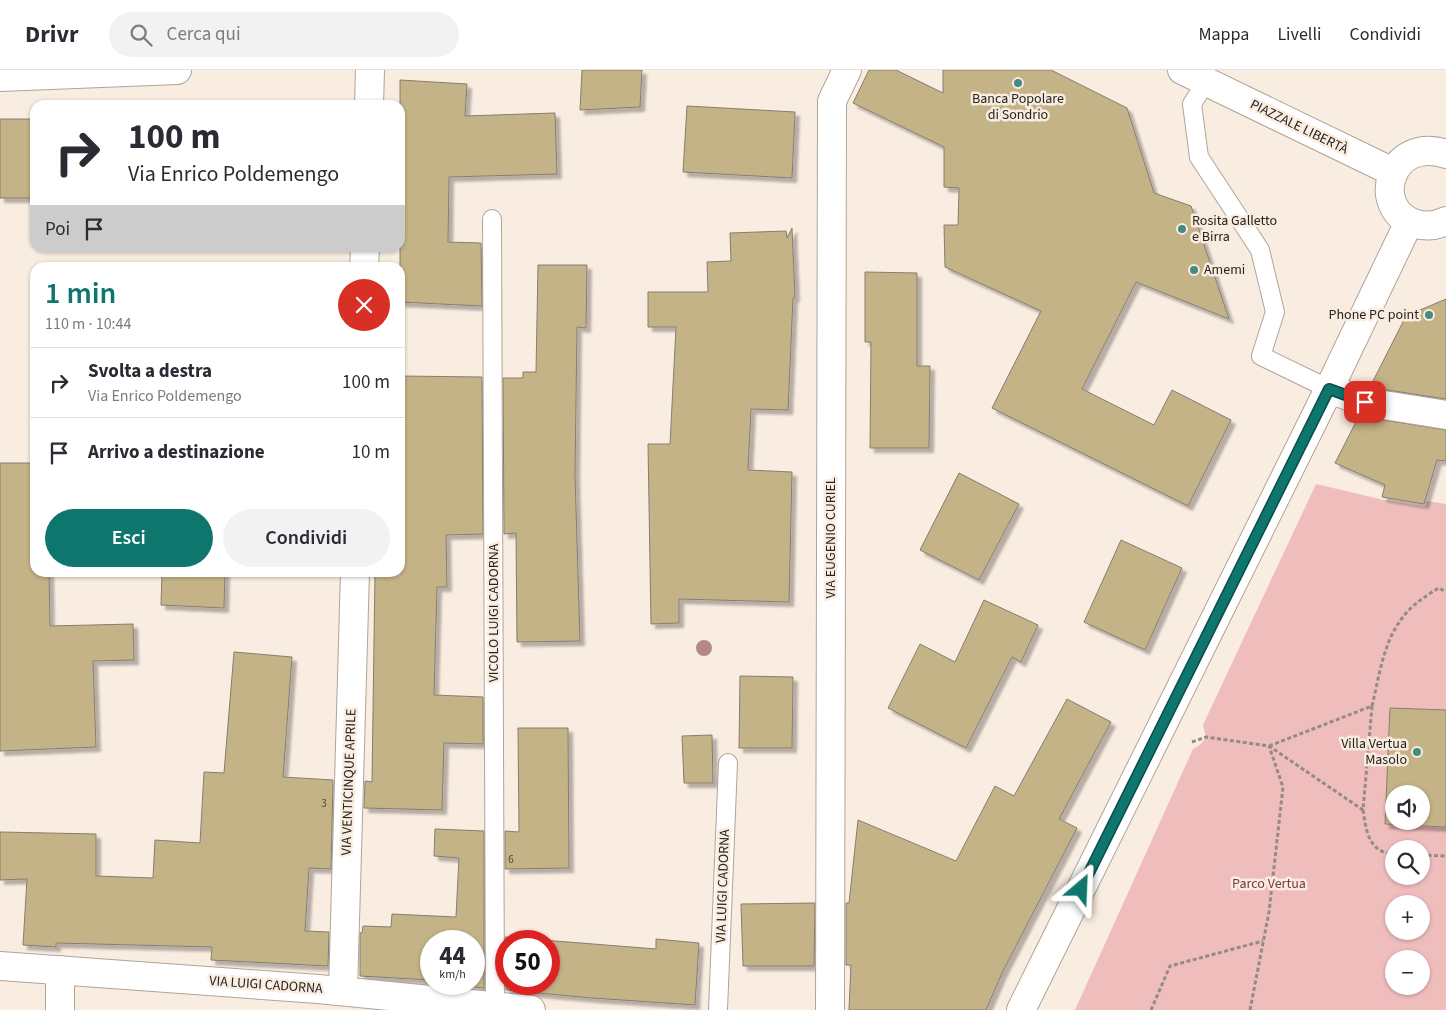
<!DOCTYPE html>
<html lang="it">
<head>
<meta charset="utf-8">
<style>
	body { margin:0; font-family:"Source Sans 3",sans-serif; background:#f2f2f3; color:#2b2b33; height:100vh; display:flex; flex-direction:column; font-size:19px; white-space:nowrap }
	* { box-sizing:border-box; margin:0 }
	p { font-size:16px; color:#7c7c81 }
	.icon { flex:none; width:28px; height:28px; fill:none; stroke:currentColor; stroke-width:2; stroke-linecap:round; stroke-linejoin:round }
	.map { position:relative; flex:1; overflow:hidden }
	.drawer { position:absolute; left:30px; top:192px; width:375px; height:315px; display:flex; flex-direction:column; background:#fff; border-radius:15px; box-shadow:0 1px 4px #0004 }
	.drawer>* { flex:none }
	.banner { position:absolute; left:30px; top:30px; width:375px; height:152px; border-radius:15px; box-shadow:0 1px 4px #0004; background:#fff; color:#2b2b33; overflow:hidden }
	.controls { position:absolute; left:1385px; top:715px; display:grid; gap:10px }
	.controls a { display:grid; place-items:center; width:45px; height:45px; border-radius:50%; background:#fff; box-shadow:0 1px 4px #0004; font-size:25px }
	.speed { position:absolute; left:420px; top:860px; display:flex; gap:10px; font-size:25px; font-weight:700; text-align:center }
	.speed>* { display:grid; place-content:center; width:65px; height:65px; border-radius:50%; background:#fff; box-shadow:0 1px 4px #0004; line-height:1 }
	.speed small { font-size:12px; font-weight:400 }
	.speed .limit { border:8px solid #d22; background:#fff; color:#111 }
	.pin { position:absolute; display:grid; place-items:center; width:42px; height:42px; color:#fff; margin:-21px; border-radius:10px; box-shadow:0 2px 8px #0006 }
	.me { position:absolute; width:55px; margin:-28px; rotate:26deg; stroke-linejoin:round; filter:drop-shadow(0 0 4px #0008) }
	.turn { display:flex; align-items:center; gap:18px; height:105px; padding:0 15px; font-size:22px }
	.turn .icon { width:65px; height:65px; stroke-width:2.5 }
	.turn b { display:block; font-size:35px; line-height:42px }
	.then { display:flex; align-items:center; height:48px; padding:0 15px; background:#0003; gap:10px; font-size:19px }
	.round { display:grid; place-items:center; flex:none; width:52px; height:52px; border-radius:26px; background:#f2f2f3 }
	.overview { display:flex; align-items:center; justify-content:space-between; height:85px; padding:0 15px }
	h1 { font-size:30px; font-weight:600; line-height:38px; color:#0f766e }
	.cta { display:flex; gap:10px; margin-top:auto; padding:10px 15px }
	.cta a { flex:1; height:58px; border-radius:30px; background:#0f766e; color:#fff; font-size:20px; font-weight:600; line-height:58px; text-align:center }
	.cta a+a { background:#f2f2f3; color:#2b2b33 }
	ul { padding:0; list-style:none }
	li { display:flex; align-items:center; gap:15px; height:70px; padding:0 15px; border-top:1px solid #e1e1e2 }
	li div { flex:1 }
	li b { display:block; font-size:19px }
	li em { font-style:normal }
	header { display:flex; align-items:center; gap:30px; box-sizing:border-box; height:70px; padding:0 25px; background:#fff; border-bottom:1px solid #e1e1e2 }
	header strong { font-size:24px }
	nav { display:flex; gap:28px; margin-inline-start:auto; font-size:18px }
	.search { width:350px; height:45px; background:#f2f2f3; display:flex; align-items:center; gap:12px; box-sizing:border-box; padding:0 18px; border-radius:28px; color:#7c7c81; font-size:19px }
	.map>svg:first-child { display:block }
	.green { fill:#f0bdbd; fill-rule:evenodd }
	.building { fill:#c4b386; stroke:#847e71; fill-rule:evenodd; filter:url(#shadow) }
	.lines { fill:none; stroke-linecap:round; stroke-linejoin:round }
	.service-casing { stroke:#b0a499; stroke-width:20 }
	.minor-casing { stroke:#b0a499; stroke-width:30 }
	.secondary-casing { stroke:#b0a499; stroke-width:30 }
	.primary-casing { stroke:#b0a499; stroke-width:30 }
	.path { stroke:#948b83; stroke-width:3; stroke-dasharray:4 2.5; stroke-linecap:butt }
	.service { stroke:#fff; stroke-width:18 }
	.minor { stroke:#fff; stroke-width:28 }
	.secondary { stroke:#fff; stroke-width:28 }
	.primary { stroke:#fff; stroke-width:28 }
	.tree { fill:#b48985 }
	.route-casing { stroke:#0a4d48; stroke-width:12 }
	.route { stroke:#0f766e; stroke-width:9 }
	.poi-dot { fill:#468b81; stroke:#f9ece0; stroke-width:2 }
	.labels { text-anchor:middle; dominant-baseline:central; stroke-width:5; stroke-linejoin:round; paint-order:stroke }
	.number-label { font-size:11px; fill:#4e4738 }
	.poi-label { font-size:14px; fill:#27231e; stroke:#f9ece0; text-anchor:start }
	.street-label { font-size:14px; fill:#27231e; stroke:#f9ece0 }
	.park-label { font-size:14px; fill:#7b383b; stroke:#f9ece0 }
</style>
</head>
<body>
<header>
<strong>Drivr</strong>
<div class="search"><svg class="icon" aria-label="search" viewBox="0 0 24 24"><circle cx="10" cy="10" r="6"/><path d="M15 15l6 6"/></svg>Cerca qui</div>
<nav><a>Mappa</a><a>Livelli</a><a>Condividi</a></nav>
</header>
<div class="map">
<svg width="1446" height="940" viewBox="0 0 1446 940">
	<defs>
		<filter id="shadow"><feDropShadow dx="4.5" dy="4.5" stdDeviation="1" flood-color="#0004"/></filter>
	</defs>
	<rect width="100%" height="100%" fill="#f9ece0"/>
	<path class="green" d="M 1316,414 L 1384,430 L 1425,437 L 1427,431 L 1446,434 L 1446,940 L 1075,940 L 1193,679 L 1201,674 L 1206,667 L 1203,655 ZM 1394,724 L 1421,724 L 1421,751 L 1394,751 ZM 1394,779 L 1421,779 L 1421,806 L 1394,806 ZM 1394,834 L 1421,834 L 1421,861 L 1394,861 ZM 1394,889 L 1421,889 L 1421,916 L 1394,916 Z"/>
	<g class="building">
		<path d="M 582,0 L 642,0 L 640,37 L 580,40 Z"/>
		<path d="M 869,0 L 896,0 L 943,23 L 943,0 L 1051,0 L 1127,38 L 1154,123 L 1191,136 L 1229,249 L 1136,212 L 1082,319 L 1154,355 L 1172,320 L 1231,350 L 1188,436 L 992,338 L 1041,241 L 945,197 L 944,155 L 958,155 L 959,118 L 944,117 L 944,77 L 853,33 Z"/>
		<path d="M 400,10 L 467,14 L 465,46 L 555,43 L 557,104 L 449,107 L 448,172 L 481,173 L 482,236 L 400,232 Z"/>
		<path d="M 687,36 L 795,42 L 792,108 L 683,102 Z"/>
		<path d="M 0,49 L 34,49 L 33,128 L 0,128 Z"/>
		<path d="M 792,158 L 795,227 L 793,228 L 788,340 L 751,339 L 748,400 L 792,402 L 789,532 L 679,529 L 679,553 L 651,554 L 648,374 L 670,374 L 676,257 L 648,257 L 648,222 L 708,222 L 707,192 L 731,191 L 730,163 L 786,161 L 787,168 Z"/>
		<path d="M 538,195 L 587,195 L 586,258 L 577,257 L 575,405 L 580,571 L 517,572 L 516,463 L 504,464 L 503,308 L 523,308 L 523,302 L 536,302 Z"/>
		<path d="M 865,202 L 917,203 L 917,296 L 930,296 L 929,378 L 870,378 L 871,272 L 865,272 Z"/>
		<path d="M 1446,229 L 1446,329 L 1374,318 L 1375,315 L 1372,313 L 1406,246 Z"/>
		<path d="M 400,306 L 482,307 L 483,464 L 446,465 L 447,517 L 437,517 L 434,625 L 483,627 L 483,674 L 444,673 L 442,740 L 364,738 L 365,711 L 372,712 L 375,502 L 400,502 Z"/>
		<path d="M 1359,346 L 1446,360 L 1446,391 L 1437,390 L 1424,434 L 1382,427 L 1385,415 L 1335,393 Z"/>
		<path d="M 0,393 L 35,393 L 35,502 L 49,502 L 50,556 L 133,554 L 134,590 L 93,591 L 96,677 L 0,681 Z"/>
		<path d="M 959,403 L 1019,434 L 979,510 L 920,480 Z"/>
		<path d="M 1121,470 L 1182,498 L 1145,580 L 1084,552 Z"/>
		<path d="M 162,502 L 225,502 L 224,538 L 161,535 Z"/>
		<path d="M 984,530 L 1038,555 L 1021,592 L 1012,587 L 966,678 L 888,638 L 920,574 L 955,592 Z"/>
		<path d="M 234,582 L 292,587 L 283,707 L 333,710 L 331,799 L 309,798 L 305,861 L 329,862 L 328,896 L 211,890 L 212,877 L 56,873 L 56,877 L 23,875 L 27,809 L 0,810 L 0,762 L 96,764 L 96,806 L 153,808 L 155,770 L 200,773 L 204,702 L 224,703 Z"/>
		<path d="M 740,606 L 793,607 L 792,678 L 739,678 Z"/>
		<path d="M 1067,629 L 1111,652 L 1059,749 L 1077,758 L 1002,903 L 986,940 L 849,940 L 851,895 L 846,895 L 846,833 L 849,833 L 858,750 L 956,791 L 995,716 L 1014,726 Z"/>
		<path d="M 1390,638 L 1446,640 L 1446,757 L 1385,754 ZM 1394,724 L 1421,724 L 1421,751 L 1394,751 Z"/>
		<path d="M 518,658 L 568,658 L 569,798 L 505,799 L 505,761 L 519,762 Z"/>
		<path d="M 712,665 L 713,713 L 684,713 L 682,666 Z"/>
		<path d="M 435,759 L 484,761 L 484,918 L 441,914 L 474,914 L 474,871 L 431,871 L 431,910 L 360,906 L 360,863 L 362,863 L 363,856 L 391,857 L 392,844 L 456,847 L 459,788 L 434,786 Z"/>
		<path d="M 815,833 L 814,896 L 743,896 L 741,834 Z"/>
		<path d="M 505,867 L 656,879 L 656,869 L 699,873 L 695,935 L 592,928 L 506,920 ZM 506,871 L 549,871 L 549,914 L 506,914 Z"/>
	</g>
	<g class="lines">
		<defs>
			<g id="service">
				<path d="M 1206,12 L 1192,34 L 1199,87 L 1260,180 L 1275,242 L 1261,286 L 1329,319"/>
				<path d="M 492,149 L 495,936"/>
				<path d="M 718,940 L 728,693"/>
			</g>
			<g id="minor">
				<path d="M 0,7 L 177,0"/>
				<path d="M 369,35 L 370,0"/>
				<path d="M 364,198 L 365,178"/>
				<path d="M 1329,319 L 1365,332 L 1446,345"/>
				<path d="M 0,896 L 318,919 L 531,940"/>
				<path d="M 60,900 L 60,940"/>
				<path d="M 343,921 L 355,502"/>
				<path d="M 830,940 L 832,31 L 847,0"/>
			</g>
			<path id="secondary" d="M 1021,940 L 1329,319 L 1409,152"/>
			<g id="primary">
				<path d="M 1182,0 L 1393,102"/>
				<path d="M 1446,84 C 1389,65 1369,140 1416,154 C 1427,157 1436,156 1446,151"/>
			</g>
		</defs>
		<use href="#service" class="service-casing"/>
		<use href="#minor" class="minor-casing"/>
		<use href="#secondary" class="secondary-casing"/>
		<use href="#primary" class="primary-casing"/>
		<g class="path">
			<path d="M 1372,636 C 1379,607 1383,575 1400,551 C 1409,537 1425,526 1439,518 L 1446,522"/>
			<path d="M 1192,672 L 1206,667 L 1269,676 L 1363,740 L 1372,636 L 1269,676"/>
			<path d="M 1363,740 C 1366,759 1368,783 1394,784"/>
			<path d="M 1421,785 L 1446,786"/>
			<path d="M 1151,940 L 1170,896 L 1263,871"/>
			<path d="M 1250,940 L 1269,842 L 1283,717 L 1269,676"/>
		</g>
		<use href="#service" class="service"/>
		<use href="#minor" class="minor"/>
		<use href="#secondary" class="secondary"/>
		<use href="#primary" class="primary"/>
	</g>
	<circle class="tree" cx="704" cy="578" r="8"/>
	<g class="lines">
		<defs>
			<path id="route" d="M 1081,819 L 1329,319 L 1365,332"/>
		</defs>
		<use href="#route" class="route-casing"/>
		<use href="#route" class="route"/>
	</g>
	<g class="poi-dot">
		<circle cx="1018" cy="13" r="5"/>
		<circle cx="1182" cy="159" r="5"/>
		<circle cx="1194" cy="200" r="5"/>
		<circle cx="1429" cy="245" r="5"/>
		<circle cx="1417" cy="682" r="5"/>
	</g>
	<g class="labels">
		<g class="number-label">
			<text x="324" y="733">3</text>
			<text x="511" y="789">6</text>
		</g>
		<g class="poi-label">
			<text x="1018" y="29" text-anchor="middle">Banca Popolare<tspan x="1018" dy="16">di Sondrio</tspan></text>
			<text x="1192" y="151">Rosita Galletto<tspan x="1192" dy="16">e Birra</tspan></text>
			<text x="1204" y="200">Amemi</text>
			<text x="1419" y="245" text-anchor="end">Phone PC point</text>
			<text x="1407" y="674" text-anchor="end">Villa Vertua<tspan x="1407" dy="16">Masolo</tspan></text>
		</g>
		<g class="street-label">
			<text transform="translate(1299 57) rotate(26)">PIAZZALE LIBERTÀ</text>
			<text transform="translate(831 468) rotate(-90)">VIA EUGENIO CURIEL</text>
			<text transform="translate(494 543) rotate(-90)">VICOLO LUIGI CADORNA</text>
			<text transform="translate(349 712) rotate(-88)">VIA VENTICINQUE APRILE</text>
			<text transform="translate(723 816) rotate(-88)">VIA LUIGI CADORNA</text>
			<text transform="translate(266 915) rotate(4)">VIA LUIGI CADORNA</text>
		</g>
		<g class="park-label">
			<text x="1269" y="814">Parco Vertua</text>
		</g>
	</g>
</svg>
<div class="controls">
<a><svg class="icon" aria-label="sound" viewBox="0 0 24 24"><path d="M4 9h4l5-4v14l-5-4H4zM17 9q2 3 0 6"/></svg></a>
<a><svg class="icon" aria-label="search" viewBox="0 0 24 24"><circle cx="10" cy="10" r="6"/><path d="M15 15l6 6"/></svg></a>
<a>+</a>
<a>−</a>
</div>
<div class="speed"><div>44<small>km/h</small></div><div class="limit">50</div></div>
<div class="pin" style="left:1365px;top:332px;background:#d93025"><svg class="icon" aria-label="arrive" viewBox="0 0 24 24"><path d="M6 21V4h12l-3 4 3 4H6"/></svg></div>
<svg class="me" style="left:1081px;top:819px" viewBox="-20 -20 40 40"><path d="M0-17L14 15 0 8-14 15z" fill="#0f766e" stroke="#fff" stroke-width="4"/></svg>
<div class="banner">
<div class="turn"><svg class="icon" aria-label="right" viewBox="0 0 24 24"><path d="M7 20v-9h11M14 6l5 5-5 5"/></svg><div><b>100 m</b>Via Enrico Poldemengo</div></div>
<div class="then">Poi<svg class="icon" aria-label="arrive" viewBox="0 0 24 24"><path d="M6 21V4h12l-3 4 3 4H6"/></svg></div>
</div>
<section class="drawer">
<div class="overview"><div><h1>1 min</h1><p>110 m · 10:44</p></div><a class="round" style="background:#d93025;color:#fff"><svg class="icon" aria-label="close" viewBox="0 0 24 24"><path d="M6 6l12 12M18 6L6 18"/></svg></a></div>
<ul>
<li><svg class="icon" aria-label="right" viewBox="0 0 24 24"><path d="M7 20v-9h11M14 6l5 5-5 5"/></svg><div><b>Svolta a destra</b><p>Via Enrico Poldemengo</p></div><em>100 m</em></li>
<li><svg class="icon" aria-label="arrive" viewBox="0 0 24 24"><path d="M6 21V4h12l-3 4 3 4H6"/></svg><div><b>Arrivo a destinazione</b></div><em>10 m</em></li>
</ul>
<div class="cta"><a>Esci</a><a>Condividi</a></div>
</section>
</div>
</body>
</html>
